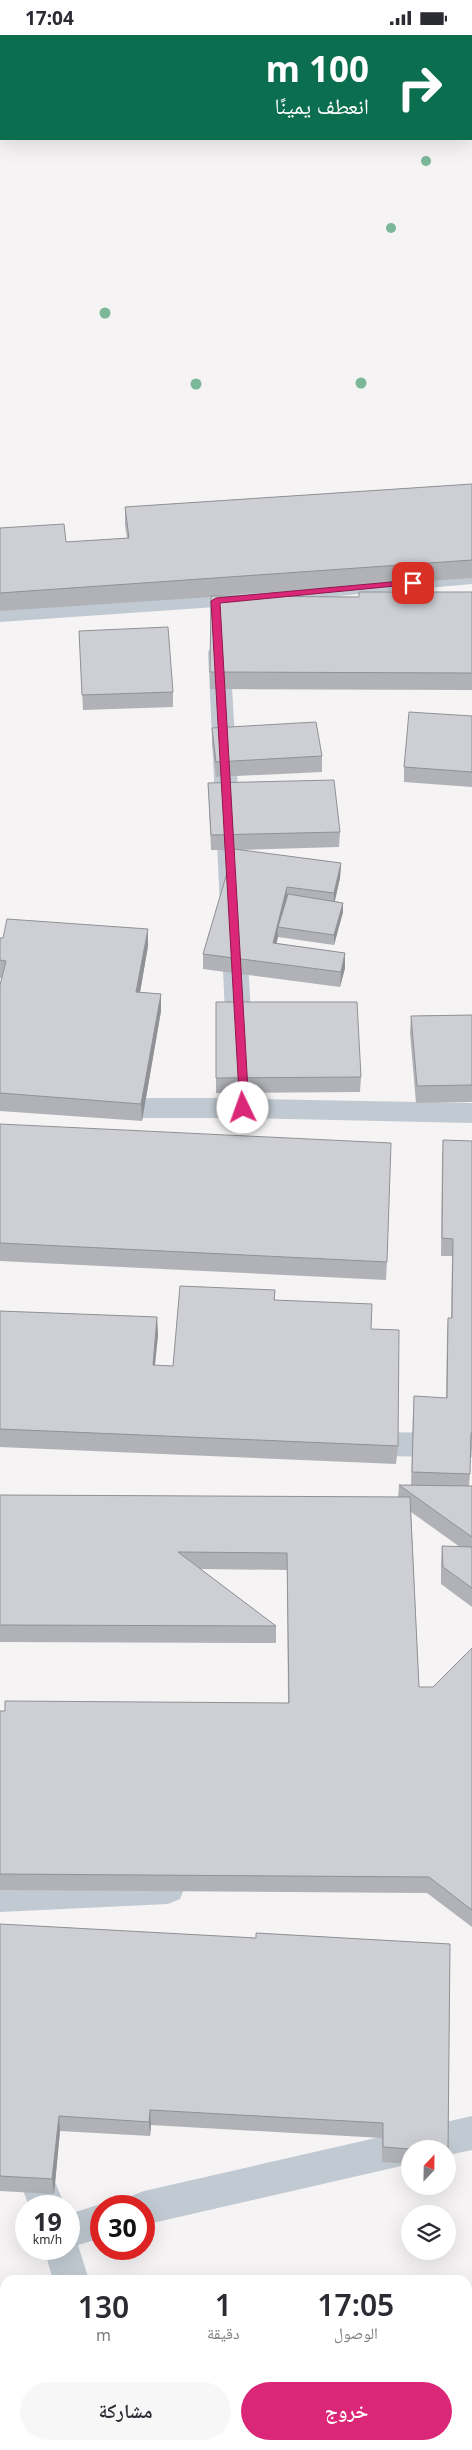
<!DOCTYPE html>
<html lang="ar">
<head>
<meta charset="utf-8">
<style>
	:root { --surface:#fff; --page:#f7f7f7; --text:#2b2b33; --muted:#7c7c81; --accent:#db2777 }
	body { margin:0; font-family:"Noto Sans","Noto Naskh Arabic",sans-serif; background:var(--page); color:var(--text); direction:rtl; height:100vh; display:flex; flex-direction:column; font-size:19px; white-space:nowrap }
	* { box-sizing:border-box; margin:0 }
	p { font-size:16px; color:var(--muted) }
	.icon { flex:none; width:28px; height:28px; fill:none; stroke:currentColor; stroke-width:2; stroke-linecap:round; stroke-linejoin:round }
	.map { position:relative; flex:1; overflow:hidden; direction:ltr }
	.details { position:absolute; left:0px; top:2240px; width:472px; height:175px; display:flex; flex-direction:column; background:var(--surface); border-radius:15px 15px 0 0; box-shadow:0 5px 20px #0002; direction:rtl }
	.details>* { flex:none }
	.guide { position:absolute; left:0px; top:0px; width:472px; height:105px; box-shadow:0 5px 20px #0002; direction:rtl; background:#0b6e4f; color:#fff; overflow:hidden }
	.needle { width:32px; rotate:22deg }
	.controls { position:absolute; left:401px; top:2105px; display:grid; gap:10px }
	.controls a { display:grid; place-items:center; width:55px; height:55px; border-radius:50%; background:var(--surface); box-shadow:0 5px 20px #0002; font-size:25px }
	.speed { position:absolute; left:15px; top:2160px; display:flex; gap:10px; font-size:25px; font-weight:700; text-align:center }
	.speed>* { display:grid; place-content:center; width:65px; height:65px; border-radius:50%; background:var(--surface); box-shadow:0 5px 20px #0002; line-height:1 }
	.speed small { font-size:12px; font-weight:400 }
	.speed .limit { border:8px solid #d22; background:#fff; color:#111 }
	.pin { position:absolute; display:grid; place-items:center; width:42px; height:42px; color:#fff; margin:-21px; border-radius:10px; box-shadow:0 2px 8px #0006 }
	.me { position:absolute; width:55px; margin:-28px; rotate:357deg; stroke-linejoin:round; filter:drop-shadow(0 0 4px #0008) }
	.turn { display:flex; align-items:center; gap:18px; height:105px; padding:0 20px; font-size:22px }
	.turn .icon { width:65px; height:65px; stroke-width:2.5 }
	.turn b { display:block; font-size:35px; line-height:42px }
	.eta { display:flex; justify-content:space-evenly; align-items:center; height:85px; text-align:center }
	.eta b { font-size:30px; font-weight:600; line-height:35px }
	.cta { display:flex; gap:10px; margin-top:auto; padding:10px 20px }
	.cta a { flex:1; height:58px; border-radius:30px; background:var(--accent); color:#fff; font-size:20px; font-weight:600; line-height:58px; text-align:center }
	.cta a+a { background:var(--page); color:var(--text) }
	.status { display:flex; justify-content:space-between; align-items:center; height:35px; padding:0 25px; background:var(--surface); direction:ltr }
	.status svg { height:14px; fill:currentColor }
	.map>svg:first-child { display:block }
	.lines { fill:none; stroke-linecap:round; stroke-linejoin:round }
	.street { fill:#c1cad2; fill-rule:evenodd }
	.tree { fill:#7bb799 }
	.wall { fill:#b0b2b7 }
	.shaded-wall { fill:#909195 }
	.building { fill:#cdcfd5; stroke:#909195 }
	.route { fill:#db2777; stroke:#8e194d }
</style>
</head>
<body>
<div class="status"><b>17:04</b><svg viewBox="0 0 49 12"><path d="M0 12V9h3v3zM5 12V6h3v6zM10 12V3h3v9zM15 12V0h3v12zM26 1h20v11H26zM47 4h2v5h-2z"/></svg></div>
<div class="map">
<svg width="472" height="2415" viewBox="0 0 472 2415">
	<rect width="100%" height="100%" fill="#f5f3f3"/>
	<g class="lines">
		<path class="street" d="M472 535V549L216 572 0 587V573L216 558Z
			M219 610 227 612 230 617 256 1064 472 1068V1088L243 1083H106L97 1080 93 1073 97 1066 106 1063H229L208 617 211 612Z
			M361 1397 472 1398V1422L361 1421 351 1417 346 1409 351 1401Z
			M168 1839 180 1844 184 1854 180 1864 168 1869 0 1877V1847Z
			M0 2038 12 2043 65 2171H29L0 2097Z
			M472 2081V2115L448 2120V2114H410V2129L144 2190V2171H127L131 2161 144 2156Z
			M101 2169 107 2171H101V2203L78 2210 89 2245H53L44 2214H69V2179Z
			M99 2410H137L138 2415H100Z"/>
	</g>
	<g class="tree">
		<circle cx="426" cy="126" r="5"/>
		<circle cx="391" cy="193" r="5"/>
		<circle cx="105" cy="278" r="5.5"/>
		<circle cx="361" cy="348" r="5.5"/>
		<circle cx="196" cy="349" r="5.5"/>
	</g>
	<path class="wall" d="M472 449V543L214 561 359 562 472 557V655L210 654 211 562 0 576V493L66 507 127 503 125 490V472Z
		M79 596 173 657V672L83 675Z
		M472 681V752L404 747V732Z
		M212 693 322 721V737L216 742 212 708Z
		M208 748 340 797 339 812 235 815 341 828 340 843 335 866 343 868V877L334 910 278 902 276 908 345 918V933L340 952 203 934V919L234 815H211Z
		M0 903 148 911 140 957 161 959V976L142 1086 0 1076V950L2 943H0Z
		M216 967 361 1042 360 1057 216 1058Z
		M472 980V1067L416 1068 410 998 411 981Z
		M0 1089 387 1227 386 1245 0 1226Z
		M443 1105 472 1106V1415H470V1439L469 1451H472V1572L441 1549V1529L442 1511 460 1512 411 1477 419 1652H433L472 1613V1892L427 1858 0 1855V1676L288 1668 287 1535 201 1534 276 1591V1608L0 1607V1460L398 1462 399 1450H411L413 1378 414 1361 446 1363 447 1300 448 1283H451L452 1221H441L442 1122Z
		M275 1255V1265L371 1294 398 1411 396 1429 0 1412V1276L157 1282 158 1300 155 1330 173 1331Z
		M0 1889 256 1903V1898L450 1909 448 2120V2114H410V2129L382 2127V2103L151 2090 150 2101 60 2096 54 2159 0 2156Z"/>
	<path class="shaded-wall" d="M341 828 340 843 333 873 334 858Z
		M287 852V867L278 892V902L273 923V908Z
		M343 868V877L334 910V900Z
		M148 894V911L137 975 136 957Z
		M345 918V933L340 952 341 937Z
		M161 959V976L142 1086 141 1069Z
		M157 1282 158 1300 153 1348V1330Z
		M150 2075 151 2090 150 2101 149 2087Z
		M59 2081 60 2096 54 2159 52 2144Z"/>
	<path class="building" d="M472 449V525L0 558V493L64 489 66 507 129 503 125 472Z
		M359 557H472V638L210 637 211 561 359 562Z
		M168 592 173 657 82 660 79 596Z
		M409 677 472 681V737L404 732Z
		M316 687 322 721 216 727 212 693Z
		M334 745 340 797 211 800 208 748Z
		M234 814 341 828 334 858 287 852 273 908 345 918 341 937 203 919Z
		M288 859 343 868 334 900 278 892Z
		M7 884 148 894 136 957 161 959 141 1069 0 1058V950L6 926 0 925V903H3Z
		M216 967H357L361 1042 216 1043Z
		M472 980V1050L417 1051 411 981Z
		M0 1089 391 1108 387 1227 0 1208Z
		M443 1105 472 1106V1398H471L470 1439 412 1437 414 1361 447 1363 448 1283H452L453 1204 442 1203Z
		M180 1251 275 1255 274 1265 372 1269 371 1294 399 1295 398 1411 0 1394V1276L157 1282 153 1330 173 1331Z
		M399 1450 472 1451V1502Z
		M0 1460 410 1462 419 1652H433L472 1613V1875L429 1842 0 1839V1676H5V1666L289 1668 287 1518 178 1517 276 1591 0 1590Z
		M442 1511 472 1512V1553L443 1532Z
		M0 1889 256 1903V1898L450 1909 448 2116V2114H410L383 2112V2088L150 2075 149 2087 59 2081 52 2144 0 2141Z"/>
	<path class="route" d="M413 545 416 546V549L220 568 249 1073 247 1076H240L211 566 216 563Z"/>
</svg>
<div class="controls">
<a><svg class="needle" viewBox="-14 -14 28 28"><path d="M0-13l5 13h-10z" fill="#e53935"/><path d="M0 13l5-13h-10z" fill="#7c7c81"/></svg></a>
<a><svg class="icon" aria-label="layers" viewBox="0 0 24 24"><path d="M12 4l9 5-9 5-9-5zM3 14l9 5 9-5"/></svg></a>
</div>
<div class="speed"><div>19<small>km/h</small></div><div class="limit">30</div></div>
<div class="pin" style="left:413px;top:548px;background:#d93025"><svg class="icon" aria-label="arrive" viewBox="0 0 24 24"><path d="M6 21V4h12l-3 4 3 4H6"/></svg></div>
<svg class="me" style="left:243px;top:1073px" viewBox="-20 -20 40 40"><circle r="19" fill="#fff"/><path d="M0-13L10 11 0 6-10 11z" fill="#db2777"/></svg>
<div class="guide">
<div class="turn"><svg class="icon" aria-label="right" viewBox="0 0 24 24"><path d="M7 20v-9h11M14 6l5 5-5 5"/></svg><div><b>100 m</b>انعطف يمينًا</div></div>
</div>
<section class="details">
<div class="eta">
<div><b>17:05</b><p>الوصول</p></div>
<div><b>1</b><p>دقيقة</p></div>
<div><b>130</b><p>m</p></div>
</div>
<div class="cta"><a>خروج</a><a>مشاركة</a></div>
</section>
</div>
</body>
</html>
